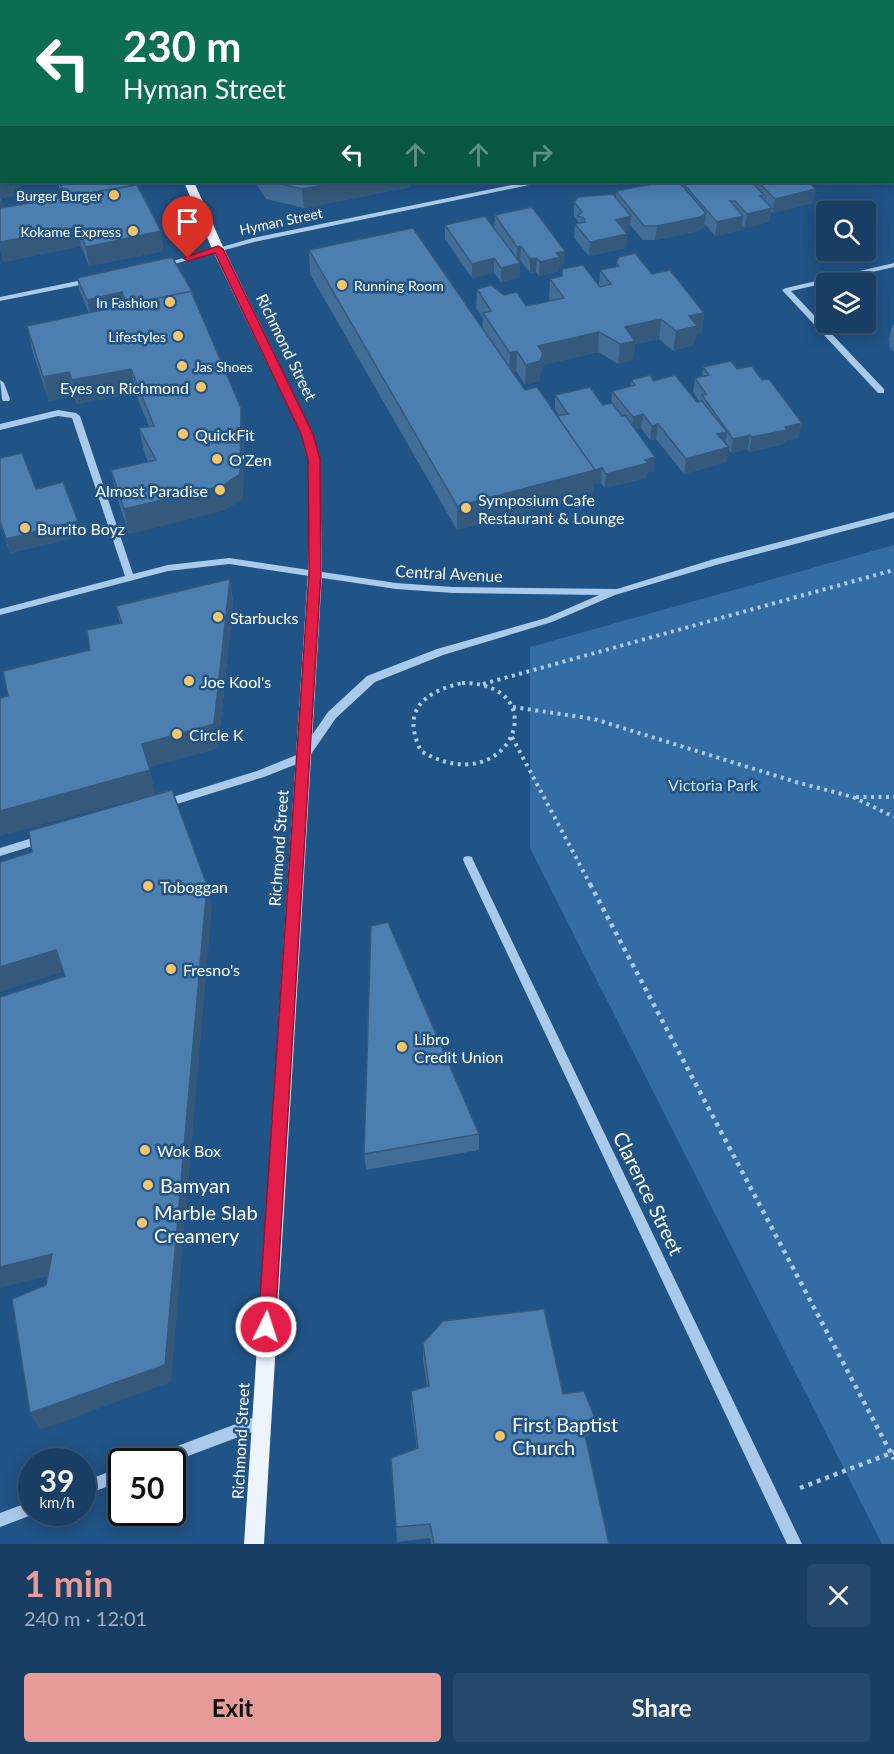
<!DOCTYPE html>
<html lang="en">
<head>
<meta charset="utf-8">
<style>
	:root { --surface:#183e64; --page:#25496d; --text:#f1f3f6; --muted:#9faebf; --line:#365778; --accent:#e69b98 }
	body { margin:0; font-family:Lato,sans-serif; background:var(--page); color:var(--text); height:100vh; display:flex; flex-direction:column; font-size:22px; white-space:nowrap }
	* { box-sizing:border-box; margin:0 }
	p { font-size:20px; color:var(--muted) }
	.icon { flex:none; width:33px; height:33px; fill:none; stroke:currentColor; stroke-width:2; stroke-linecap:round; stroke-linejoin:round }
	.map { position:relative; height:1544px; overflow:hidden }
	.drawer { display:flex; flex-direction:column; background:var(--surface); flex:1 }
	.drawer>* { flex:none }
	.hud { position:absolute; left:0px; top:0px; width:894px; height:183px; box-shadow:0 3px 15px #0003,0 0 0 2px var(--line); background:#0b6e4f; color:#fff; overflow:hidden }
	.controls { position:absolute; left:816px; top:201px; display:grid; gap:12px }
	.controls a { display:grid; place-items:center; width:60px; height:60px; border-radius:6px; background:var(--surface); box-shadow:0 3px 15px #0003,0 0 0 2px var(--line); font-size:30px }
	.speed { position:absolute; left:18px; top:1448px; display:flex; gap:12px; font-size:30px; font-weight:700; text-align:center }
	.speed>* { display:grid; place-content:center; width:78px; height:78px; border-radius:50%; background:var(--surface); box-shadow:0 3px 15px #0003,0 0 0 2px var(--line); line-height:1 }
	.speed small { font-size:15px; font-weight:400 }
	.speed .limit { border:3px solid #111; border-radius:9px; background:#fff; color:#111 }
	.pin { position:absolute; display:grid; place-items:center; width:51px; height:51px; color:#fff; margin:-62px -26px; border-radius:50% 50% 50% 0; rotate:-45deg; box-shadow:0 0 6px #0007 }
	.pin .icon { rotate:45deg }
	.me { position:absolute; width:66px; margin:-33px; rotate:4deg; stroke-linejoin:round; filter:drop-shadow(0 0 4px #0008) }
	.turn { display:flex; align-items:center; gap:21px; height:126px; padding:0 24px; font-size:27px }
	.turn .icon { width:78px; height:78px; stroke-width:2.5 }
	.turn b { display:block; font-size:42px; line-height:51px }
	.lanes { display:flex; align-items:center; height:57px; padding:0 24px; background:#0003; justify-content:center; gap:30px; direction:ltr }
	.lanes .off { opacity:.35 }
	.round { display:grid; place-items:center; flex:none; width:63px; height:63px; border-radius:6px; background:var(--page) }
	.headline { display:flex; align-items:center; justify-content:space-between; height:102px; padding:0 24px }
	h1 { font-size:36px; font-weight:700; line-height:45px; color:var(--accent) }
	.button { display:flex; gap:12px; margin-top:auto; padding:12px 24px }
	.button a { flex:1; height:69px; border-radius:6px; background:var(--accent); color:#111; font-size:24px; font-weight:700; line-height:69px; text-align:center }
	.button a+a { background:var(--page); color:var(--text) }
	.map>svg:first-child { display:block }
	.green { fill:#336da3 }
	.lines { fill:none; stroke-linecap:round; stroke-linejoin:round }
	.path-far1 { stroke:#a9caea; stroke-width:4; stroke-dasharray:3 4.5; stroke-linecap:butt }
	.path { stroke:#a9caea; stroke-width:4.5; stroke-dasharray:4 5; stroke-linecap:butt }
	.minor { fill:#a9caea; fill-rule:evenodd }
	.major { fill:#edf4fe; fill-rule:evenodd }
	.wall { fill:#416d97 }
	.shaded-wall { fill:#35597b }
	.building { fill:#4c7fb0; stroke:#35597b; stroke-width:1.5 }
	.route { fill:#e11d48; stroke:#92132f; stroke-width:1.5 }
	.poi-dot { fill:#f8c669; stroke:#205386; stroke-width:2 }
	.labels { text-anchor:middle; dominant-baseline:central; stroke-width:5; stroke-linejoin:round; paint-order:stroke }
	.far-poi-label { font-size:14px; fill:#fff; stroke:#205386; text-anchor:end }
	.far-street-label { font-size:14px; fill:#fff; stroke:#205386 }
	.street-label { font-size:16px; fill:#fff; stroke:#205386 }
	.poi-label { font-size:16px; fill:#fff; stroke:#205386; text-anchor:start }
	.park-label { font-size:16px; fill:#cde3f7; stroke:#205386 }
	.near-poi-label { font-size:20px; fill:#fff; stroke:#205386; text-anchor:start }
	.near-street-label { font-size:20px; fill:#fff; stroke:#205386 }
</style>
</head>
<body>
<div class="map">
<svg width="894" height="1544" viewBox="0 0 894 1544">
	<rect width="100%" height="100%" fill="#205386"/>
	<path class="green" d="M894 545V1544H882L530 848V647Z"/>
	<g class="lines">
		<path class="path-far1" d="M462 683C558 683 510 804 421 751 401 711 423 692 462 683Z
			M483 684 894 570
			M513 707 594 719 796 782 853 797 894 817
			M512 737 591 886
			M856 797H894"/>
		<path class="path" d="M590 884 894 1459
			M800 1488 894 1452"/>
		<path class="minor" d="M295 0H302L294 2Z
			M756 0H767L766 2H753Z
			M0 87H2V91H0Z
			M892 105H894V109H892Z
			M0 155H2V159H0Z
			M526 182H538L534 184 254 242 163 267 159 265 253 238Z
			M894 263V267L791 291 884 389V393H878L782 290 786 288Z
			M92 278H95V282L0 301V297Z
			M0 380 4 383 10 399 9 401H3L2 399Z
			M58 410 76 413 80 416 133 574 168 565 229 558 396 583 453 587 617 589 714 559 894 512V518L716 565 615 595 552 622 443 655 375 682 336 718 307 760 264 777 164 808 160 807 159 804 160 801 257 771 299 754 328 712 367 676 437 649 546 618 599 595 453 593 396 589 229 564 168 571 0 615V609L125 576 72 418 58 416 0 430V424Z
			M45 834 49 835 50 838 49 841 0 856V848Z
			M468 856 472 857 473 860 802 1544H787L463 860 464 857Z
			M260 1415 265 1417 267 1422 265 1427 260 1429 172 1462 149 1461 151 1456 156 1454Z
			M122 1467V1481L82 1496V1482Z
			M32 1501V1512L37 1513 0 1527V1513Z"/>
		<path class="major" d="M99 0H109V2H100Z
			M184 182H194L224 249 313 434 320 459 322 573 264 1544H244L308 573V459L301 434 212 249Z"/>
	</g>
	<path class="wall" d="M366 0H537V2H367Z
		M0 166H2V182H19L22 194 1 198 4 208 63 198 57 182H128L130 186 137 185 161 231 163 251 89 266 81 246 3 262 0 247Z
		M255 182H410V187L304 208 266 199Z
		M663 182H808L813 203 772 213 771 212 769 222 744 228 742 225 741 230 715 236 705 224 704 227 698 231 655 240H643L630 225 629 230 625 231 627 234 626 248 589 256 574 238 575 224 578 223V221L574 216V202L616 197V191Z
		M495 215 564 265 559 266V271L539 276 536 272 530 273 520 260 518 261 520 263V277L501 282 494 273 472 278 445 239V225L494 228Z
		M309 250 482 328 483 318 476 308 477 289 504 295 526 306 551 301 549 298 550 279 562 276V269L599 285 600 270 616 267V263L652 274 704 313 702 332 696 334 694 345 673 351 659 339 635 344 633 360 618 364 598 352 542 365 541 373 539 381 525 385 516 371 513 372 525 390 557 416H559L555 409V395L603 405 611 403 612 391 630 386 631 380 654 381 697 402 699 401 693 392 695 378 702 377 703 367 737 369 799 437 785 441 784 444 749 452 748 449 731 453 728 449 726 462 684 474 656 439 650 440 641 428 636 430 654 471 646 473V478L604 488 601 483 594 484 593 494 457 530 310 274Z
		M77 278 192 291 193 295 244 432 243 498 225 510 129 534 116 494 111 470 148 462 144 452 139 428 149 426 135 393 77 404 74 396 49 401 32 350 27 326 89 313 80 292Z
		M892 325H894V352L889 346 890 341 889 340Z
		M0 458 81 536 10 553 0 524Z
		M230 579 233 603 218 748 149 767 155 794 8 696 90 650 120 624 116 606Z
		M479 1134V1150L366 1170 364 1154Z
		M423 1343 563 1394 595 1418 591 1434 585 1437 609 1544H431L430 1538 397 1542 391 1458 417 1449 411 1408V1391L427 1387 423 1360Z"/>
	<path class="shaded-wall" d="M0 0H21L12 2H2V3L0 4Z
		M494 0H537V2H485Z
		M1 37 2 51 0 52V38Z
		M892 63H894V76H892Z
		M2 71V85L0 86V72Z
		M13 182H19L22 194 0 199V184Z
		M340 182H410V187L304 208 302 189Z
		M816 189 813 203 772 213 775 199Z
		M0 201H2L5 215 0 216Z
		M772 208 769 222 744 228 747 214Z
		M706 213 704 227 698 231 655 240 657 226Z
		M631 216 629 230 615 234 616 220Z
		M743 216 741 230 715 236 717 222Z
		M77 227 81 246 3 262 0 247V242Z
		M161 231 163 251 89 266 86 247Z
		M627 234 626 248 589 256 590 242Z
		M521 246 520 260 517 261V247Z
		M565 251 564 265 559 266V271L539 276 540 262 556 253Z
		M494 258V273L472 278V264Z
		M537 258 536 272 530 273V259Z
		M520 263V277L501 282V268Z
		M122 292 124 306 90 314 87 300Z
		M704 313 702 332 696 334 694 345 673 351 676 331 689 316Z
		M661 319 659 339 635 344 633 360 618 364 620 344 625 327Z
		M599 332 598 352 542 365 541 373 539 381 525 385 526 365 538 346Z
		M517 351 516 371 509 373 510 353Z
		M131 369 135 393 77 404 72 380Z
		M69 372 74 396 49 401 43 377Z
		M241 408 244 432 243 498 225 510 129 534 124 509Z
		M643 414 641 428 632 431 633 417Z
		M802 423 799 437 785 441 784 444 749 452 752 437 785 427Z
		M658 424 656 439 650 440 652 426Z
		M727 432 725 446 717 434Z
		M750 435 748 449 731 453 733 439Z
		M729 447 726 462 684 474 686 459Z
		M655 457 654 471 646 473V478L604 488 606 474Z
		M602 468 601 483 594 484 593 494 457 530V506Z
		M78 521 81 536 10 553 6 539Z
		M230 579 233 603 218 748 147 768 142 744Z
		M150 770 155 794 0 836V811Z
		M207 885 212 908 171 1382 40 1430 30 1413Z
		M56 950 63 972 0 992V967Z
		M52 1254 60 1273 0 1288V1267Z
		M595 1418 591 1434 579 1438 582 1422Z"/>
	<path class="building" d="M378 0H494L485 2H380Z
		M766 0H832L834 2H768Z
		M0 47H2V71L0 72Z
		M0 166H2V182H13L0 184Z
		M60 182H128L130 186 66 197Z
		M272 182H340L302 189Z
		M663 182H679L706 213 700 217 657 226H644L616 191Z
		M682 182H752L764 195 760 196 772 208 747 214 735 201H730L743 216 717 222Z
		M758 182H808L816 189 775 199Z
		M137 185 161 231 86 247 77 227 0 242V208Z
		M613 194 631 216 616 220 627 234 590 242 575 224 585 222V219L578 216 582 212 574 202 578 197Z
		M532 207 565 251 556 253 560 257 540 262 537 258 530 259 521 246 517 247 495 215Z
		M485 216 520 263 501 268 494 258 472 264 445 225Z
		M413 228 525 390 537 387 595 470 457 506 309 250Z
		M635 253 652 274 670 270 704 313 689 316 697 326 676 331 661 319 625 327 635 341 620 344 599 332 538 346 543 353 540 361 526 365 517 351 510 353 483 313 491 311 477 289 491 285 504 295 517 292 526 306 564 298 550 279 562 276V269L583 265 600 287 611 284 600 270 619 266 616 263 619 257Z
		M172 257 192 291 127 305 122 292 87 300 77 278Z
		M191 291 241 408 240 474 222 486 124 509 111 470 156 460 139 428 154 426 131 369 72 380 69 372 43 377 27 326Z
		M731 361 737 369 752 366 762 380 769 379 802 423 785 427 787 430 752 437 750 435 733 439 702 395 706 394 695 378 709 375 703 367Z
		M650 375 654 381 675 375 697 402 702 401 727 432 717 434 729 447 686 459 658 424 652 426 643 414 633 417 612 391 635 385 631 380Z
		M590 387 603 405 612 403 622 416 625 415 655 457 645 460 648 463 606 474 602 468 592 471 595 470 557 416 568 414 555 395Z
		M22 453 36 489 63 482 78 521 6 539 0 521V458Z
		M230 579 214 724 142 744 150 770 0 811V698L8 696 3 671 90 650 87 630 122 623 116 606Z
		M172 790 207 885 165 1365 30 1413 12 1299 46 1285 52 1254 0 1267V997L65 976 56 950 0 967V862L32 852 29 831Z
		M388 922 479 1134 364 1154 371 926Z
		M544 1309 563 1394 584 1391 595 1418 582 1422 609 1544H434L430 1524 396 1527 391 1458 418 1448 411 1391 429 1386 423 1343 443 1321Z"/>
	<path class="route" d="M218 246 223 249 313 434 320 459 321 573 275 1327 272 1333 266 1335 260 1333 258 1327 309 573 308 459 301 434 215 253 188 261 183 258Z"/>
	<g class="poi-dot">
		<circle cx="114" cy="195" r="6"/>
		<circle cx="133" cy="231" r="6"/>
		<circle cx="342" cy="285" r="6"/>
		<circle cx="170" cy="302" r="6"/>
		<circle cx="178" cy="336" r="6"/>
		<circle cx="182" cy="366" r="6"/>
		<circle cx="201" cy="387" r="6"/>
		<circle cx="183" cy="434" r="6"/>
		<circle cx="217" cy="459" r="6"/>
		<circle cx="220" cy="490" r="6"/>
		<circle cx="466" cy="508" r="6"/>
		<circle cx="25" cy="528" r="6"/>
		<circle cx="218" cy="617" r="6"/>
		<circle cx="189" cy="681" r="6"/>
		<circle cx="177" cy="734" r="6"/>
		<circle cx="148" cy="886" r="6"/>
		<circle cx="171" cy="969" r="6"/>
		<circle cx="402" cy="1047" r="6"/>
		<circle cx="145" cy="1150" r="6"/>
		<circle cx="148" cy="1185" r="6"/>
		<circle cx="142" cy="1223" r="6"/>
		<circle cx="500" cy="1436" r="6"/>
	</g>
	<g class="labels">
		<g class="far-poi-label">
			<text x="102" y="195">Burger Burger</text>
			<text x="121" y="231">Kokame Express</text>
			<text x="354" y="285" text-anchor="start">Running Room</text>
			<text x="158" y="302">In Fashion</text>
			<text x="166" y="336">Lifestyles</text>
			<text x="194" y="366" text-anchor="start">Jas Shoes</text>
		</g>
		<g class="far-street-label">
			<text transform="translate(281 221) rotate(-12)">Hyman Street</text>
		</g>
		<g class="street-label">
			<text transform="translate(287 347) rotate(64)">Richmond Street</text>
			<text transform="translate(449 573) rotate(3)">Central Avenue</text>
			<text transform="translate(278 848) rotate(-86)">Richmond Street</text>
			<text transform="translate(240 1441) rotate(-87)">Richmond Street</text>
		</g>
		<g class="poi-label">
			<text x="189" y="387" text-anchor="end">Eyes on Richmond</text>
			<text x="195" y="434">QuickFit</text>
			<text x="229" y="459">O'Zen</text>
			<text x="208" y="490" text-anchor="end">Almost Paradise</text>
			<text x="478" y="499">Symposium Cafe<tspan x="478" dy="18">Restaurant &amp; Lounge</tspan></text>
			<text x="37" y="528">Burrito Boyz</text>
			<text x="230" y="617">Starbucks</text>
			<text x="201" y="681">Joe Kool's</text>
			<text x="189" y="734">Circle K</text>
			<text x="160" y="886">Toboggan</text>
			<text x="183" y="969">Fresno's</text>
			<text x="414" y="1038">Libro<tspan x="414" dy="18">Credit Union</tspan></text>
			<text x="157" y="1150">Wok Box</text>
		</g>
		<g class="park-label">
			<text x="713" y="784">Victoria Park</text>
		</g>
		<g class="near-poi-label">
			<text x="160" y="1185">Bamyan</text>
			<text x="154" y="1212">Marble Slab<tspan x="154" dy="23">Creamery</tspan></text>
			<text x="512" y="1424">First Baptist<tspan x="512" dy="23">Church</tspan></text>
		</g>
		<g class="near-street-label">
			<text transform="translate(649 1193) rotate(64)">Clarence Street</text>
		</g>
	</g>
</svg>
<div class="controls">
<a><svg class="icon" aria-label="search" viewBox="0 0 24 24"><circle cx="10" cy="10" r="6"/><path d="M15 15l6 6"/></svg></a>
<a><svg class="icon" aria-label="layers" viewBox="0 0 24 24"><path d="M12 4l9 5-9 5-9-5zM3 14l9 5 9-5"/></svg></a>
</div>
<div class="speed"><div>39<small>km/h</small></div><div class="limit">50</div></div>
<div class="pin" style="left:188px;top:258px;background:#d93025"><svg class="icon" aria-label="arrive" viewBox="0 0 24 24"><path d="M6 21V4h12l-3 4 3 4H6"/></svg></div>
<svg class="me" style="left:266px;top:1327px" viewBox="-20 -20 40 40"><circle r="17" fill="#e11d48" stroke="#fff" stroke-width="3"/><path d="M0-11L8 9 0 5-8 9z" fill="#fff"/></svg>
<div class="hud">
<div class="turn"><svg class="icon" aria-label="left" viewBox="0 0 24 24"><path d="M17 20v-9H6M10 6l-5 5 5 5"/></svg><div><b>230 m</b>Hyman Street</div></div>
<div class="lanes"><svg class="icon" aria-label="left" viewBox="0 0 24 24"><path d="M17 20v-9H6M10 6l-5 5 5 5"/></svg><svg class="icon off" aria-label="ahead" viewBox="0 0 24 24"><path d="M12 20V5M6 11l6-6 6 6"/></svg><svg class="icon off" aria-label="ahead" viewBox="0 0 24 24"><path d="M12 20V5M6 11l6-6 6 6"/></svg><svg class="icon off" aria-label="right" viewBox="0 0 24 24"><path d="M7 20v-9h11M14 6l5 5-5 5"/></svg></div>
</div>
</div>
<section class="drawer">
<div class="headline"><div><h1>1 min</h1><p>240 m · 12:01</p></div><a class="round"><svg class="icon" aria-label="close" viewBox="0 0 24 24"><path d="M6 6l12 12M18 6L6 18"/></svg></a></div>
<div class="button"><a>Exit</a><a>Share</a></div>
</section>
</body>
</html>
